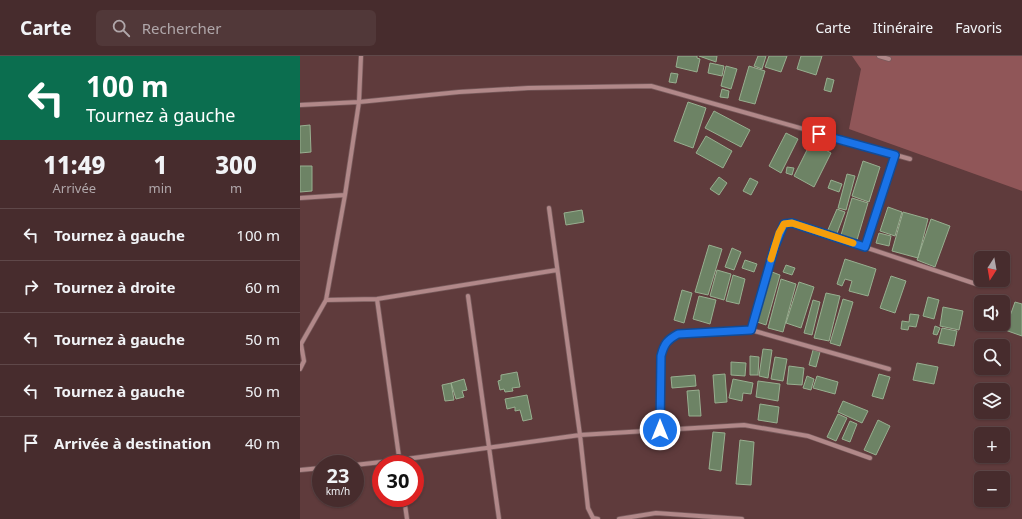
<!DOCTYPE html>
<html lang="fr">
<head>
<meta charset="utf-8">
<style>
	:root { --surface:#472c2d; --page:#513839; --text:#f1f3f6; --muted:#b0a7aa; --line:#5f4849 }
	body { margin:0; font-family:"Noto Sans",sans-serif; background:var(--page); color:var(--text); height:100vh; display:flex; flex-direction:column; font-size:15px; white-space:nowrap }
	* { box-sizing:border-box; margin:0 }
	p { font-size:13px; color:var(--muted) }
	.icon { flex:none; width:22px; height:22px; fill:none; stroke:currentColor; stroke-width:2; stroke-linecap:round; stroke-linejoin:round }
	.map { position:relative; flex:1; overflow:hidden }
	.sheet { display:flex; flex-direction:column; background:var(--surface); width:300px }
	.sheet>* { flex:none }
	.banner { background:#0b6e4f; color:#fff; overflow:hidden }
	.needle { width:26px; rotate:191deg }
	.tools { position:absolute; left:674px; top:195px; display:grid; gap:8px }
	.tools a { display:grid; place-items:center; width:36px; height:36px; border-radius:6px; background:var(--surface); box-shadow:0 1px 3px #0004,0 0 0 1px var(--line); font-size:20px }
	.speed { position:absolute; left:12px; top:399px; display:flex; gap:8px; font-size:20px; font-weight:700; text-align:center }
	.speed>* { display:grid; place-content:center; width:52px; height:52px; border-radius:50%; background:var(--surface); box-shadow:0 1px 3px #0004,0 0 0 1px var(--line); line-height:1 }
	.speed small { font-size:10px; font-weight:400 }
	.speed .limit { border:6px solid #d22; background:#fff; color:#111 }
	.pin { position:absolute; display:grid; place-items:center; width:34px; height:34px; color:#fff; margin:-17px; border-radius:8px; box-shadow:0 2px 6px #0006 }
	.me { position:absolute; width:44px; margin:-22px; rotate:0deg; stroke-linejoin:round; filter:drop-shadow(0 0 3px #0008) }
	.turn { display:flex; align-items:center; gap:14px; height:84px; padding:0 20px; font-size:18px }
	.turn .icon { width:52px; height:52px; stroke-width:2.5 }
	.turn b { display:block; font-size:28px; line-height:34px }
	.eta { display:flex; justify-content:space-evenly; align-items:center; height:68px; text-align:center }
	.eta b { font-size:24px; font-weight:800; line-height:28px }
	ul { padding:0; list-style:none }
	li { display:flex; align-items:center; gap:12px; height:52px; padding:0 20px; border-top:1px solid var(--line) }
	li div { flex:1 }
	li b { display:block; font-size:15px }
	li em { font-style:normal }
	header { display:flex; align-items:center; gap:24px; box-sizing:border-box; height:56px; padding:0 20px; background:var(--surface); border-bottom:1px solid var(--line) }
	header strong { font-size:19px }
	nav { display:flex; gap:22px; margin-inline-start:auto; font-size:14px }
	.search { width:280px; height:36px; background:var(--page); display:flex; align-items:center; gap:10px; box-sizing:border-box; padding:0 14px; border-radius:6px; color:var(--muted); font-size:15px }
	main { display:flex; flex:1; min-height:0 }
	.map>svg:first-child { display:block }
	.green { fill:#905658 }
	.building { fill:#6d8365; stroke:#98af90 }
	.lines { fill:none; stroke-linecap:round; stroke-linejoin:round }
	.street-casing { stroke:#785b5c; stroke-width:5.5 }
	.street { stroke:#b18889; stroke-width:4 }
	.route-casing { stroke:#114b97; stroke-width:10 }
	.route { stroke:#1a73e8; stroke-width:7 }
	.slow { stroke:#f59e0b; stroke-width:7 }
</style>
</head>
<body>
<header>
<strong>Carte</strong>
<div class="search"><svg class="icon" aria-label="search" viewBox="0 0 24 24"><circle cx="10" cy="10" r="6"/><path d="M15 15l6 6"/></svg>Rechercher</div>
<nav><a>Carte</a><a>Itinéraire</a><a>Favoris</a></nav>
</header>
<main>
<section class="sheet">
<div class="banner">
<div class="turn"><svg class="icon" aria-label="left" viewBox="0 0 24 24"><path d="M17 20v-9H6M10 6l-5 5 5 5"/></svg><div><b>100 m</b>Tournez à gauche</div></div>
</div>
<div class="eta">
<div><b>11:49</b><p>Arrivée</p></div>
<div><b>1</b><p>min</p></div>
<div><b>300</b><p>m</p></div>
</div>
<ul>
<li><svg class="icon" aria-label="left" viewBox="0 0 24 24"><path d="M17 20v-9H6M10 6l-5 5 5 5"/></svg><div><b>Tournez à gauche</b></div><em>100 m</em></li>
<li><svg class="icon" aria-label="right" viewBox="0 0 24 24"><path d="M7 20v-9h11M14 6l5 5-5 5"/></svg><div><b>Tournez à droite</b></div><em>60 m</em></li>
<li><svg class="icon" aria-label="left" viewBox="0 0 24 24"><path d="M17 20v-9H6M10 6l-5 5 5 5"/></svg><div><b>Tournez à gauche</b></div><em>50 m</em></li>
<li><svg class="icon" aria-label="left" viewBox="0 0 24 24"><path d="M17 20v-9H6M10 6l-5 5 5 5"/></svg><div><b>Tournez à gauche</b></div><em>50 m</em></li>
<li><svg class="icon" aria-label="arrive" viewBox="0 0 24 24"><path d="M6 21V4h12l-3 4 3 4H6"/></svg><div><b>Arrivée à destination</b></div><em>40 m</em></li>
</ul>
</section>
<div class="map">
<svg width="722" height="463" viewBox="0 0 722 463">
	<rect width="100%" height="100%" fill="#5f3b3c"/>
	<path class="green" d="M552 0H722V135L549 73 561 13Z"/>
	<path class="building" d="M378 0H397V2L400 3 397 16 376 11Z
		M399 0H417L416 6Z
		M458 0H466L462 13 454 10Z
		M469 0H487L481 16 465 11Z
		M501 0H522L516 19 497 13Z
		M410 7 424 10 422 20 408 17Z
		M426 10 437 13 431 33 421 30Z
		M449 10 465 15 455 48 439 44Z
		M371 17 378 18 376 27 369 26Z
		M527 22 534 24 531 36 524 34Z
		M422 33 429 35 428 42 420 41Z
		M388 46 406 52 393 92 374 85Z
		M414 55 450 74 441 91 405 72Z
		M10 69 11 96 0 97V70Z
		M486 77 498 83 481 117 469 110Z
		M406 80 432 95 423 112 396 97Z
		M511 86 531 97 514 131 494 120Z
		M563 105 580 111 569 146 552 140Z
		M0 110H12V135L0 136Z
		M487 111 494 112 492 119 486 117Z
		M547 118 555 120 546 154 538 152Z
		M419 121 427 127 419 139 410 133Z
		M450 122 458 126 451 139 443 135Z
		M531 124 542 128 539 136 528 132Z
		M552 142 568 147 557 184 541 179Z
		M588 151 602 156 595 180 580 175Z
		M537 153 545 156 536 180 527 176Z
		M282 154 284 166 266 169 264 157Z
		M603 156 628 163 618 202 592 195Z
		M631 163 650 170 635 211 617 204Z
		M579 177 591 180 589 190 576 187Z
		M409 189 422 193 408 239 395 236Z
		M432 192 441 196 434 214 425 211Z
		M545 203 576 213 568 240 549 235 552 225 545 223 542 230 537 228Z
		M445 204 457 208 454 216 442 212Z
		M486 209 495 212 492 219 483 216Z
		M417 214 431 218 424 244 410 240Z
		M472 216 480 219 466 269 457 266Z
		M433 219 445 223 439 248 426 245Z
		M591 220 606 225 595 257 580 252Z
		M481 223 496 228 483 276 468 272Z
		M499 226 514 231 501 272 486 267Z
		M382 234 392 237 384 267 374 264Z
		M526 237 540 240 529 285 514 282Z
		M399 240 416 244 410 268 393 263Z
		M628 241 639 244 634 263 623 260Z
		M543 243 553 246 540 290 530 287Z
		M513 244 520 246 512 279 504 277Z
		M715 246 722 248V280L705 274Z
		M643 251 663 255 659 274 640 270Z
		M610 258 619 259 616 271 609 270 608 274 601 273 602 265 609 266Z
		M635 270 640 272 637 279 633 278Z
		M642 272 657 275 654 290 638 287Z
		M463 293 472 294 468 322 459 320Z
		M513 294 520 296 516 311 509 309Z
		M450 300 459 301 458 319H450Z
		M475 301 487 303 483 325 471 323Z
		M431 306 446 307 445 320 431 319Z
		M617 307 638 311 634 328 613 324Z
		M489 310 504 312 502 329 487 328Z
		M217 316 220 331 212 332 213 335 205 336 204 333 200 334 198 325 201 324V319Z
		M425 318 427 346 415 347 413 319Z
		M579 318 590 321 583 343 572 340Z
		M395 319 396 330 372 332 371 321Z
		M507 320 514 323 511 334 503 332Z
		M517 320 538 326 535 338 513 332Z
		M164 323 167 334 162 335 164 341 156 343 151 327Z
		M433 323 453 327 451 338 443 337 442 345 429 342Z
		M458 325 480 328 478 345 456 341Z
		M151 327 154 344 145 345 142 329Z
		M399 334 401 360H389L387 335Z
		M227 339 232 363 223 365 220 354 215 355V351L207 353 205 343Z
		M543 345 568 355 562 367 538 356Z
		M460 348 479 351 477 367 458 364Z
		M538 358 547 362 536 385 527 381Z
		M578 364 590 370 576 399 564 394Z
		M550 365 557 368 550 386 542 383Z
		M413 376 425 377 421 415 409 413Z
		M440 384 454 386 451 429 436 428Z"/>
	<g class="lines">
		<g class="street-casing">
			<path id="street" d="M579 0 589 3
				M0 49 59 46 159 36 228 32 351 30 610 103
				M0 142 45 139
				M249 152 280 379 288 452 293 462 298 463
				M565 191 595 99
				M168 240 199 463
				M77 243 100 408
				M26 244 77 243 257 214
				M451 274 475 190 484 167H492L676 228
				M0 313 4 305 1 288 26 244 45 139 59 46 61 0
				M360 374 361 300C364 288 367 284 378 277L451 274 589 313
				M55 409 99 404 280 379 444 369 508 380 570 402
				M0 414 21 412
				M104 442 107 463
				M319 463 356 457 442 463"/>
		</g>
		<use href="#street" class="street"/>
	</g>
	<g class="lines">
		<g class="route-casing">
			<path id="route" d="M360 374 361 300C364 288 367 284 378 278L451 274 475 190 484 168 492 167 565 191 595 99 519 78"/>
		</g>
		<use href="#route" class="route"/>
		<path class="slow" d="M471 203 479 177 484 168 492 167 553 187"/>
	</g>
</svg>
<div class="tools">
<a><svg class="needle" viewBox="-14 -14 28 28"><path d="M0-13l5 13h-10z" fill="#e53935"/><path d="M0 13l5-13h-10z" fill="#b0a7aa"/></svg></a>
<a><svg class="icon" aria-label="sound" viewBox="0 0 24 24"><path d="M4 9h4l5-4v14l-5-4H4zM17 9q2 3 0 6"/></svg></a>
<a><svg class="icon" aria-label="search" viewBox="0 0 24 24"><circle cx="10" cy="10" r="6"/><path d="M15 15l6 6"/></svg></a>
<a><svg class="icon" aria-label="layers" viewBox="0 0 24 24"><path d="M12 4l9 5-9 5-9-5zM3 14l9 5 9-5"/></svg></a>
<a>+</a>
<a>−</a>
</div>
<div class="speed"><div>23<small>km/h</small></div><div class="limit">30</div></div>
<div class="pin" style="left:519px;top:78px;background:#d93025"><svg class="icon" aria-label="arrive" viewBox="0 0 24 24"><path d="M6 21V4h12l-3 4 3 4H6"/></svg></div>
<svg class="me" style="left:360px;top:374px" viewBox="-20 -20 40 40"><circle r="17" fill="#1a73e8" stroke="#fff" stroke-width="3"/><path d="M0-11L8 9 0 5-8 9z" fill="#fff"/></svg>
</div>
</main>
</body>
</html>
